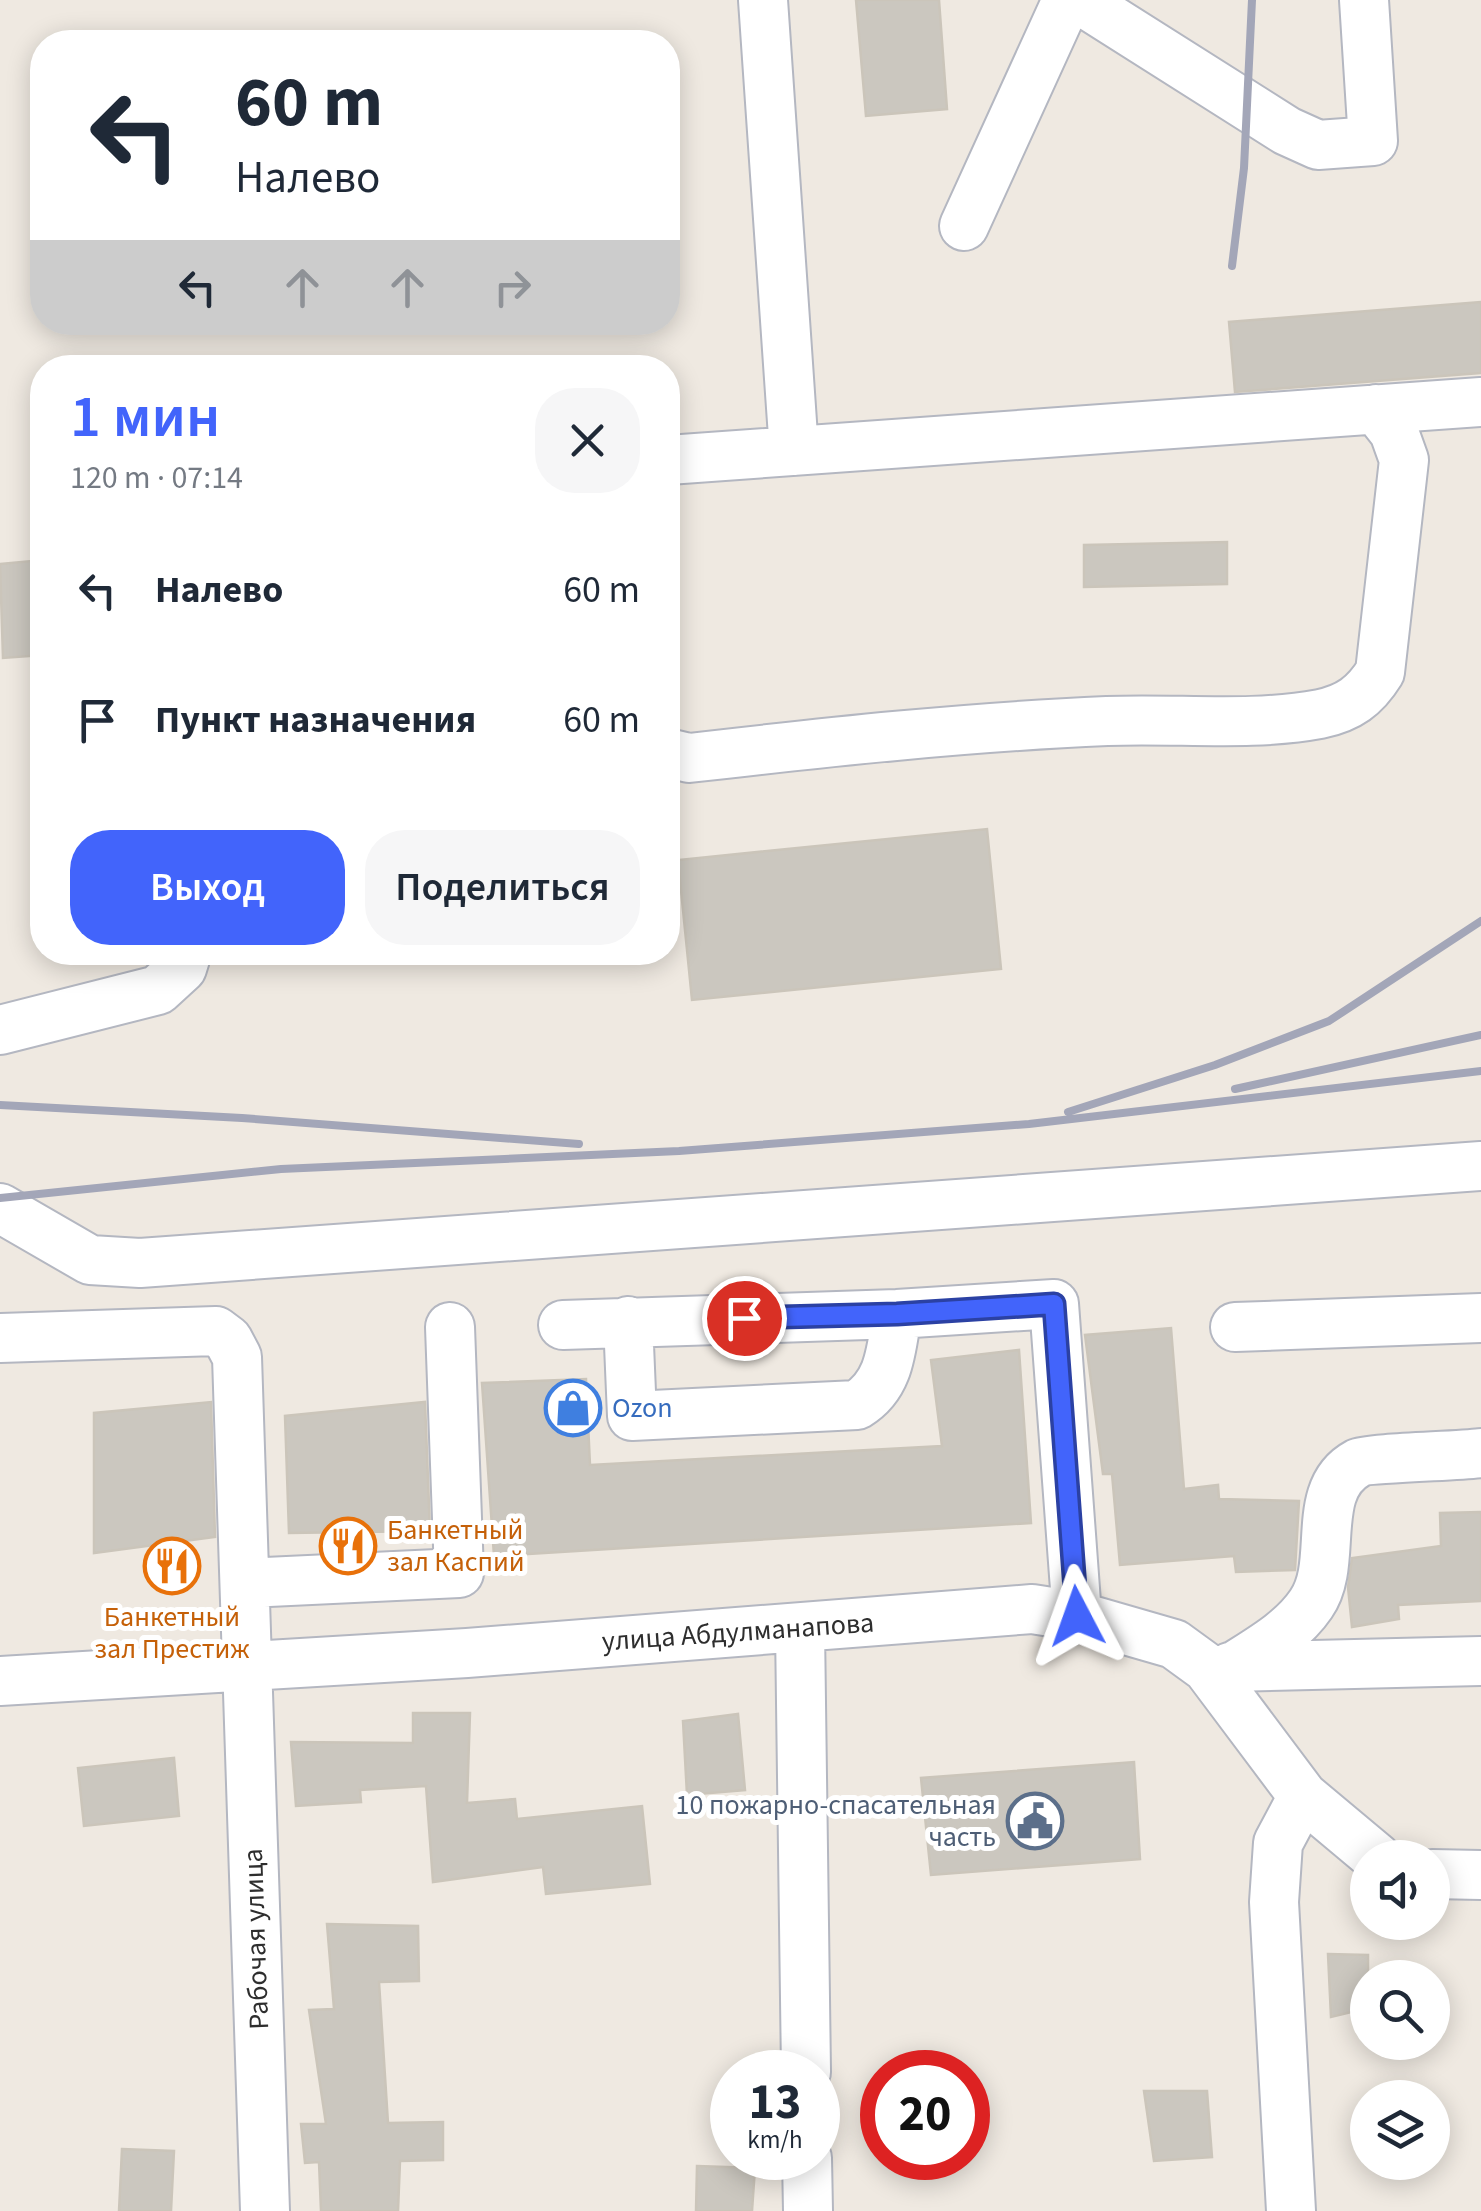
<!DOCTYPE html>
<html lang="ru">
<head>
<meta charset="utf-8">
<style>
	:root { --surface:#fff; --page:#f6f6f7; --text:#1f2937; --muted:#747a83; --accent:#4264fb }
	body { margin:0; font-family:"Source Sans 3",sans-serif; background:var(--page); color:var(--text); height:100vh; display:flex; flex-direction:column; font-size:38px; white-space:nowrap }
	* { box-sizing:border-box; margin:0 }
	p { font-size:32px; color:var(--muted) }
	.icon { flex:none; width:55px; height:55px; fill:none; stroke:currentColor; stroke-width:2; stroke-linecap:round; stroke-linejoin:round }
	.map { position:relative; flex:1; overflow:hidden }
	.drawer { position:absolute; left:30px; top:355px; width:650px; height:610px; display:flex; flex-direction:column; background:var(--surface); border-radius:40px; box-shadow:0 5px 25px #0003 }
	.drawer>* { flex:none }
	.top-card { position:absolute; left:30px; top:30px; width:650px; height:305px; border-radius:40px; box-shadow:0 5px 25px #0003; background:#fff; color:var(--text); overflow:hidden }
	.controls { position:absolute; left:1350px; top:1840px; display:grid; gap:20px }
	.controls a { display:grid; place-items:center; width:100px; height:100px; border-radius:50%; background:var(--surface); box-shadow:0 5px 25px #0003; font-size:50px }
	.speed { position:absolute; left:710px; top:2050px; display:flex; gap:20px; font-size:50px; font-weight:700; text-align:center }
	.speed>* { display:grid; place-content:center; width:130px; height:130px; border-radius:50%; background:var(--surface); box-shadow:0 5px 25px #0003; line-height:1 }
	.speed small { font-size:25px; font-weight:400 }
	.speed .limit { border:15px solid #d22; background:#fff; color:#111 }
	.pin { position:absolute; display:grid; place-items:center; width:85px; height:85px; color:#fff; margin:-42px; border:5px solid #fff; border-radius:50%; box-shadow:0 2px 10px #0007 }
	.me { position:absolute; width:110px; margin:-55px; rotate:356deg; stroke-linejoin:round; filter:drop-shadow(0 0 8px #0008) }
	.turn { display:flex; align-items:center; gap:35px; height:210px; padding:0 40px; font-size:45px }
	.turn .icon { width:130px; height:130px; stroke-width:2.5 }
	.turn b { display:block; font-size:70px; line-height:85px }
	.lanes { display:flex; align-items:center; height:95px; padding:0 40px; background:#0003; justify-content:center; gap:50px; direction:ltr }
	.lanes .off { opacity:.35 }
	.round { display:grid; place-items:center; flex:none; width:105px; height:105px; border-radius:40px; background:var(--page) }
	.headline { display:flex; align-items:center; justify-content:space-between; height:170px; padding:0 40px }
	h1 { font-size:60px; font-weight:600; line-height:75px; color:var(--accent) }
	.primary-button { display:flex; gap:20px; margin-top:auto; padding:20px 40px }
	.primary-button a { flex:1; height:115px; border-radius:40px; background:var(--accent); color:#fff; font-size:40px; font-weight:600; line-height:115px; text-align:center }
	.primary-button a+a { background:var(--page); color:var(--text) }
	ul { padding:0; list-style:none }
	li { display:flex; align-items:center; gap:30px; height:130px; padding:0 40px }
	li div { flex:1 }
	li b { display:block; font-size:38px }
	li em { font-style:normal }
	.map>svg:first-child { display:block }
	.building { fill:#cbc7bf; stroke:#cbc5ba; stroke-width:2.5 }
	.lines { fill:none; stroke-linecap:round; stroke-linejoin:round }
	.minor-casing { stroke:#b4b7c1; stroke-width:52 }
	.minor { stroke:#fff; stroke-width:48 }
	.rail { stroke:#a3a6b8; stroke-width:8 }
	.route-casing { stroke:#2b41a3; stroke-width:25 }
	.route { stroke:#4264fb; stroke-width:18 }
	.labels { text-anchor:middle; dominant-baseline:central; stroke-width:10; stroke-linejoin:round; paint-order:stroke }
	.shop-label { font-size:28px; fill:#366cbe; stroke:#fff; text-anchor:start }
	.food-label { font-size:28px; fill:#c56008; stroke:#fff; text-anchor:start }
	.street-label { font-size:28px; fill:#2e2e2e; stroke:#fff }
	.service-label { font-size:28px; fill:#4e5e75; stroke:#fff; text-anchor:end }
</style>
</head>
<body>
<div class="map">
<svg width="1481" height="2211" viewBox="0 0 1481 2211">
	<rect width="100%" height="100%" fill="#efe9e1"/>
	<path class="building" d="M856 0H939L947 109 866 116Z
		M1481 302V373L1235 392 1229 322Z
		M1227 542V584L1084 587V545Z
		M42 560V655L3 658 0 564Z
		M987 829 1001 969 692 1000 678 860Z
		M1171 1328 1184 1489 1218 1485 1219 1499 1299 1501 1295 1570 1236 1572 1234 1556 1120 1565 1112 1474H1103L1085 1335Z
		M1019 1350 1031 1523 494 1556 482 1383 586 1379 590 1465 942 1446 931 1360Z
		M211 1402 215 1537 94 1553V1413Z
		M425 1402 430 1531 289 1533 285 1416Z
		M1481 1512V1601L1398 1605 1399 1619 1352 1627 1348 1587 1352 1558 1441 1546 1440 1513Z
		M413 1713H470L467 1803 515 1799 517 1819 642 1806 650 1884 546 1894 543 1867 433 1882 426 1786 360 1790 361 1802 296 1806 291 1742 413 1743Z
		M738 1714 745 1790 687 1795 683 1721Z
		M174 1758 179 1816 84 1826 78 1768Z
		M1134 1762 1140 1859 931 1875 921 1778Z
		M327 1924 418 1926 419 1981 379 1982 388 2123 443 2122V2160L400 2161 398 2211H321L319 2162 305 2163 301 2124H326L309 2010 334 2009Z
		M1328 1954 1368 1955V2008L1331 2017Z
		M1144 2091H1207L1212 2157 1154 2161Z
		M122 2149 174 2151 171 2211H119Z
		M697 2166 755 2168 752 2211H696Z"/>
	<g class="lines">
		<g class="minor-casing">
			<path id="minor" d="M763 0 794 451
				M1080 0 1287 131 1318 145 1373 141 1364 0
				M964 226 1067 0
				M668 460 1481 402
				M668 753 689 758C828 742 967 727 1107 721 1177 718 1251 727 1320 714 1349 708 1365 696 1380 672L1404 460 1394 432 1376 409
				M0 1030 158 990 182 968 187 952
				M0 1208 90 1260 140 1263 1481 1166
				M628 1321 632 1416 857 1405C890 1385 891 1350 897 1314
				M563 1325 897 1314 1054 1304 1077 1616
				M1235 1327 1481 1318
				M0 1338 216 1331 228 1340 237 1357 265 2211
				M246 1583 459 1573 450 1327
				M800 1628 806 2072
				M1230 1667 1481 1661
				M1233 1667C1261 1649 1292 1632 1311 1604 1340 1563 1308 1490 1358 1463 1368 1458 1459 1456 1481 1453
				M0 1681 467 1653 1032 1609 1077 1616 1174 1644 1207 1668 1303 1796 1377 1858
				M1432 1874 1481 1875
				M807 2158 808 2211
				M1291 2211 1274 1902 1278 1843 1303 1796"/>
		</g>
		<use href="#minor" class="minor"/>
		<path class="rail" d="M1232 266 1244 168 1252 0
			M1235 1089 1481 1035
			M0 1105 242 1118 579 1144
			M1068 1112 1215 1065 1329 1021 1481 921
			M0 1198 281 1169 679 1151 1029 1124 1481 1071"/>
	</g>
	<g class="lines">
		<g class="route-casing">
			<path id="route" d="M744 1318 897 1314 1054 1304 1077 1616"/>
		</g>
		<use href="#route" class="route"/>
	</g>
	<defs>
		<g id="shop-ring" transform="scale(2.875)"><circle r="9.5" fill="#fff" stroke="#3f7fe0" stroke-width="1.5"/><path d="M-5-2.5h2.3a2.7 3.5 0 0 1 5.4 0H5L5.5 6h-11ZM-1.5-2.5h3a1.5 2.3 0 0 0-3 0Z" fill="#3f7fe0"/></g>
		<g id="restaurant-ring" transform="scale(2.875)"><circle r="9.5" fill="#fff" stroke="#e8710a" stroke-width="1.5"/><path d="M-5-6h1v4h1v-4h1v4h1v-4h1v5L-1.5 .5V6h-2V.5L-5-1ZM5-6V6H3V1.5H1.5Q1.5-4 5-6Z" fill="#e8710a"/></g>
		<g id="civic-ring" transform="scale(2.875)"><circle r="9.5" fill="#fff" stroke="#5c6f8a" stroke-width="1.5"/><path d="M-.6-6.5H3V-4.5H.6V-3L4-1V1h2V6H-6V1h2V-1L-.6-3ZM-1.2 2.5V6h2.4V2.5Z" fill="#5c6f8a"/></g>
	</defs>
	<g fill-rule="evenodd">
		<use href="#shop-ring" x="573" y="1408"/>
		<use href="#restaurant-ring" x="348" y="1546"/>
		<use href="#restaurant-ring" x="172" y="1566"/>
		<use href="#civic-ring" x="1035" y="1821"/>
	</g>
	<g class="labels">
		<g class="shop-label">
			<text x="612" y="1408">Ozon</text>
		</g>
		<g class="food-label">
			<text x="387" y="1530">Банкетный<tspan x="387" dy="32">зал Каспий</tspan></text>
			<text x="172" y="1617" text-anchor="middle">Банкетный<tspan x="172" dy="32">зал Престиж</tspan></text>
		</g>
		<g class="street-label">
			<text transform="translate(738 1632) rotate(-4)">улица Абдулманапова</text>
			<text transform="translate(256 1939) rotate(-92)">Рабочая улица</text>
		</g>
		<g class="service-label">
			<text x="996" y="1805">10 пожарно-спасательная<tspan x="996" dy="32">часть</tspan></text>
		</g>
	</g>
</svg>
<div class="controls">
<a><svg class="icon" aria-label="sound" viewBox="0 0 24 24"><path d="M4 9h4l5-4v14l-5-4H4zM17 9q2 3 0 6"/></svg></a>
<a><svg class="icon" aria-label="search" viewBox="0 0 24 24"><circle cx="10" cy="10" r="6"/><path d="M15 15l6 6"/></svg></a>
<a><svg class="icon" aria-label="layers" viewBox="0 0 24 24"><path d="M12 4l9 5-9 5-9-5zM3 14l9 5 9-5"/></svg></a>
</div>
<div class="speed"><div>13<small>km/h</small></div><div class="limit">20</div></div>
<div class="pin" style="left:744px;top:1318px;background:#d93025"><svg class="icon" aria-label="arrive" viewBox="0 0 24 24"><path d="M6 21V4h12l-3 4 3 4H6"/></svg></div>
<svg class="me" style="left:1077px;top:1616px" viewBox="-20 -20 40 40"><path d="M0-17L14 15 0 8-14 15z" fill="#4264fb" stroke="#fff" stroke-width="4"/></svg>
<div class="top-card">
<div class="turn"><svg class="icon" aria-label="left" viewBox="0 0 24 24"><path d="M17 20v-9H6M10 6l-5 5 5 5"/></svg><div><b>60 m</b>Налево</div></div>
<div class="lanes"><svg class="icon" aria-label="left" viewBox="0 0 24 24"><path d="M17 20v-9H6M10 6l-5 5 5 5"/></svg><svg class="icon off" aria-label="ahead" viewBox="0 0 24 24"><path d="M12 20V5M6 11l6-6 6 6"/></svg><svg class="icon off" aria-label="ahead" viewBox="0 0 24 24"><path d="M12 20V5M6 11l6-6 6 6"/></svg><svg class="icon off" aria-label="right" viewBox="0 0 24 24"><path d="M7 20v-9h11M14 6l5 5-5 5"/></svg></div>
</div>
<section class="drawer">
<div class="headline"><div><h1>1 мин</h1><p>120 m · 07:14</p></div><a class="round"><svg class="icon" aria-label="close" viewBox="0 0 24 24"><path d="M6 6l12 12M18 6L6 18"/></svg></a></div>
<ul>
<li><svg class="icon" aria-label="left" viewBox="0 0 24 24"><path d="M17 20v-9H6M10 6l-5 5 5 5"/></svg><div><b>Налево</b></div><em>60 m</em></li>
<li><svg class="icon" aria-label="arrive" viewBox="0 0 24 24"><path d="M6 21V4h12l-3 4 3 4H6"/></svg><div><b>Пункт назначения</b></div><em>60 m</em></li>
</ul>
<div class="primary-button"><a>Выход</a><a>Поделиться</a></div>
</section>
</div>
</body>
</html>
